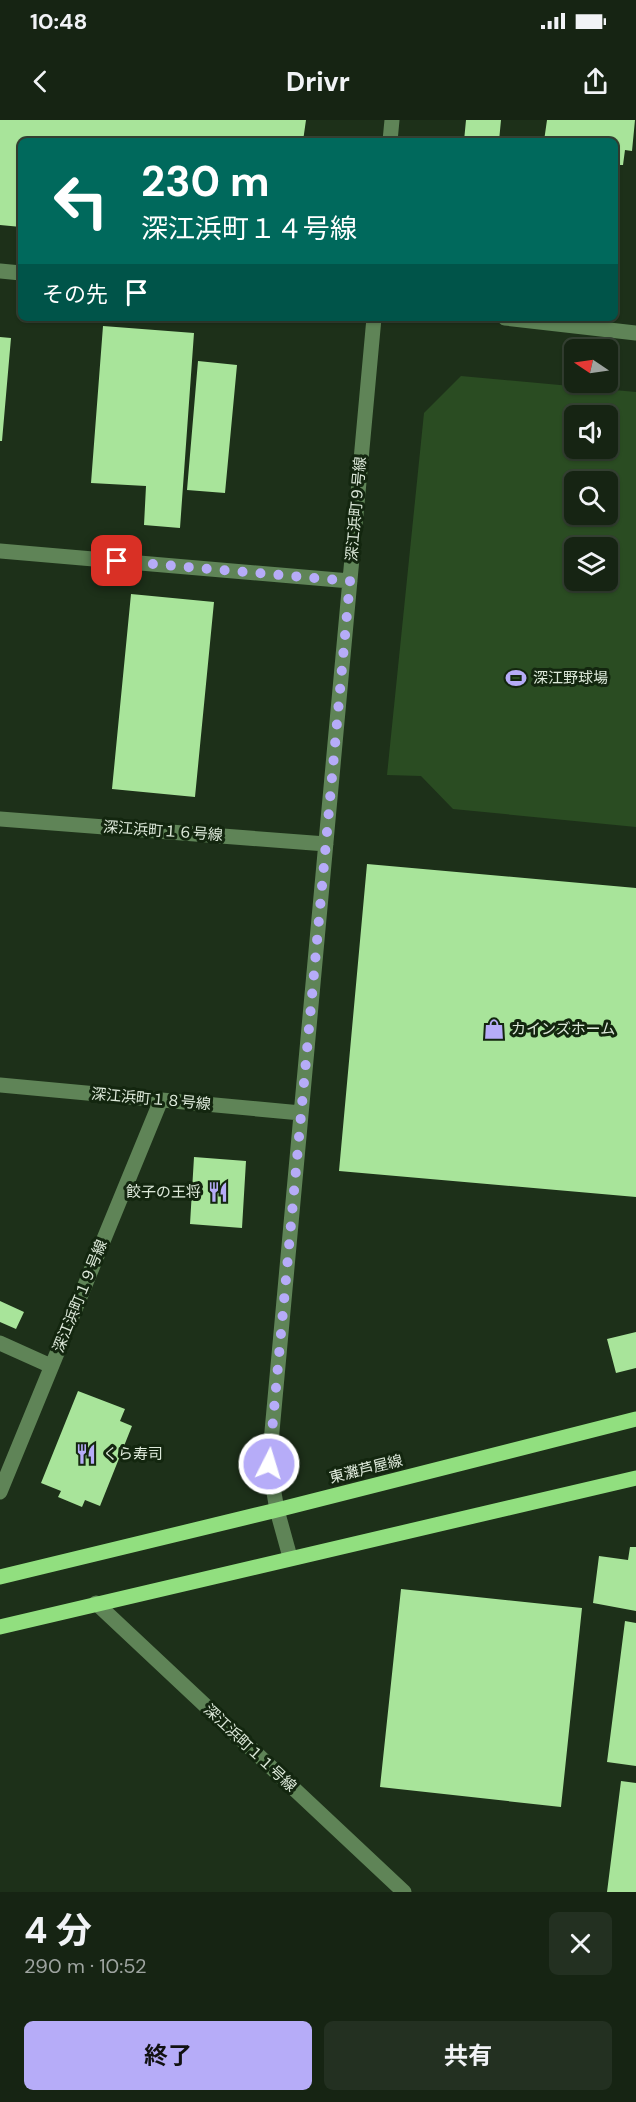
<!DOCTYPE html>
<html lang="ja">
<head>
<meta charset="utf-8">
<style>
	:root { --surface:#162413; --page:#233021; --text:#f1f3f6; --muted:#9ea4a0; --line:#354133; --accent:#b6acf8 }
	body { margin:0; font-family:"DM Sans","Noto Sans JP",sans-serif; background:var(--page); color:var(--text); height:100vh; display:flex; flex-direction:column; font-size:22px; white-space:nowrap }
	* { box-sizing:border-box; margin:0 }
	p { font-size:20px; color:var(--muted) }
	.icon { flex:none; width:33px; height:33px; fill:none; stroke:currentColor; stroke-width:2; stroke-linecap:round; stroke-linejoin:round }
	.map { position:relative; height:1772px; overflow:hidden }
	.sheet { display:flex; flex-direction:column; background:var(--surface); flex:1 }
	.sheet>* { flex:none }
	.banner { position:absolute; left:18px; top:18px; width:600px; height:183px; border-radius:9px; box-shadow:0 2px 4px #0004,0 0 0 2px var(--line); background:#00695c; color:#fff; overflow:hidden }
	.needle { width:39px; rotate:283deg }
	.controls { position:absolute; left:564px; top:219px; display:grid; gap:12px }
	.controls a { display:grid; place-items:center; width:54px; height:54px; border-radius:9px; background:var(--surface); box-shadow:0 2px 4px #0004,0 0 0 2px var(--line); font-size:30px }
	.pin { position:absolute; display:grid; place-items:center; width:51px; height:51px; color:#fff; margin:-26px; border-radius:12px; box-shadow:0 3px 9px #0006 }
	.me { position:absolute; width:66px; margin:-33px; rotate:5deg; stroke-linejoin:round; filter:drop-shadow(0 0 4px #0008) }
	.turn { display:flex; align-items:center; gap:21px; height:126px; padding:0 24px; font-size:27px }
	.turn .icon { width:78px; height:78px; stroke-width:2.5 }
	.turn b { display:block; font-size:42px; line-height:51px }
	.then { display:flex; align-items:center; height:57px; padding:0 24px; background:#0003; gap:12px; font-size:22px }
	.round { display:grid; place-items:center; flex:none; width:63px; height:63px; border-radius:9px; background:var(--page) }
	.headline { display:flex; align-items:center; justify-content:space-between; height:102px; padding:0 24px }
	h1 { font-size:36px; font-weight:700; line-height:45px }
	.cta { display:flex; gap:12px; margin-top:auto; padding:12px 24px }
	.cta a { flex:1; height:69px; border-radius:9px; background:var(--accent); color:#111; font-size:24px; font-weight:700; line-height:69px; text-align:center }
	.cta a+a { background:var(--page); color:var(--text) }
	.status { display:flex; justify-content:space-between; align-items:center; height:42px; padding:0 30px; background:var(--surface); direction:ltr }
	.status svg { height:16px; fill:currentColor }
	header { display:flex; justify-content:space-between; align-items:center; height:78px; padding:0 24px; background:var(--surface); font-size:27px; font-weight:700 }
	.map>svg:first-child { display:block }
	.green { fill:#2a4c22; fill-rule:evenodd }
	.building { fill:#a8e49a }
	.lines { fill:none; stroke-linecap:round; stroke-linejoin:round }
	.minor { stroke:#5f8457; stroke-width:15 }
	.major { stroke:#91df7f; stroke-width:15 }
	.route { stroke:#b6acf8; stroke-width:10; stroke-dasharray:0 18 }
	.labels { text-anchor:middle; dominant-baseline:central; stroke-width:6; stroke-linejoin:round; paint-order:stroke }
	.street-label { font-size:15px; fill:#dde9da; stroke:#13260f }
	.poi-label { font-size:15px; fill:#dde9da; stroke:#13260f; text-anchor:start }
</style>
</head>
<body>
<div class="status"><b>10:48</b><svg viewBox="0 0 49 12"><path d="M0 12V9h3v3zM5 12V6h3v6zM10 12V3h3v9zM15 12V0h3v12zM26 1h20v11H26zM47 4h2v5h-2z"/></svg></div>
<header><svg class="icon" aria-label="back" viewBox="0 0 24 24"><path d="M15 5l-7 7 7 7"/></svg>Drivr<svg class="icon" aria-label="share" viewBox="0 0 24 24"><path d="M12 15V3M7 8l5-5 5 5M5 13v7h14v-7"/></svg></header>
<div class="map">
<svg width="636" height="1772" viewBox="0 0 636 1772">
	<rect width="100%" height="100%" fill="#1d3019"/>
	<path class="green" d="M461 256 636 272V707L453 689 421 656 387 655 424 293ZM574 296H608V328H574ZM574 362H608V394H574ZM574 428H608V460H574Z"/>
	<path class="building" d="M0 0H306L303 21H21V107L0 105Z
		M466 0H501L499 21H464Z
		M547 0H635L632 31 625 30 623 45H615V21H544Z
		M103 206 194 213 180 408 144 405 146 366 91 363Z
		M0 217 11 218 2 321H0Z
		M198 241 237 245 225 373 187 370Z
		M131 474 214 482 195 677 112 669Z
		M367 744 636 768V1077L339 1051Z
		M194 1037 246 1041 242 1108 190 1104Z
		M0 1181 24 1192 16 1209 0 1202Z
		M636 1212V1248L616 1253 607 1219Z
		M78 1271 125 1289 120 1301 132 1306 100 1386 85 1380 82 1387 58 1377 61 1371 41 1363Z
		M630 1427H636V1491L593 1483 599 1436 628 1440Z
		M401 1469 582 1488 561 1687 380 1667Z
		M625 1501 636 1503V1646L607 1642Z
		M621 1661 636 1663V1772H607Z"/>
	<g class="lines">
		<path class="minor" d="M390 21 392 0
			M0 151 21 153
			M505 198 636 213
			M0 431 350 461
			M0 699 326 724
			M0 965 301 993
			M0 1223 51 1246
			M0 1372 161 980
			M290 1437 277 1390 269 1344 374 198
			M96 1483 404 1772"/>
		<path class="major" d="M0 1457 277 1390 636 1299
			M0 1507 636 1358"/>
	</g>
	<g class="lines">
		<path class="route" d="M117 441 350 461 269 1344"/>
	</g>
	<defs>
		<g id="stadium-bare" transform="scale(1.62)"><path d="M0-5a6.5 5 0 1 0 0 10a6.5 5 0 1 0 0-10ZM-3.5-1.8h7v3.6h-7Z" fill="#b6acf8" stroke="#13260f" stroke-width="2.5" paint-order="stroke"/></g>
		<g id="shop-bare" transform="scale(1.62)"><path d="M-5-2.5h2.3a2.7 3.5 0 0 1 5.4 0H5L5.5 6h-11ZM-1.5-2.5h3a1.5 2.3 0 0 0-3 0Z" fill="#b6acf8" stroke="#13260f" stroke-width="2.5" paint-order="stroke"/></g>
		<g id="restaurant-bare" transform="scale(1.62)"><path d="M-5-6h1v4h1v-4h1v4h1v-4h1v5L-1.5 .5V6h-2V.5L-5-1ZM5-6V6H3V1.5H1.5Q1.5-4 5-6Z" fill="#b6acf8" stroke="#13260f" stroke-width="2.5" paint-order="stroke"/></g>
	</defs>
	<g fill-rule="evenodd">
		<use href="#stadium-bare" x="516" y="558"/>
		<use href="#shop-bare" x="494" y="909"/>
		<use href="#restaurant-bare" x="218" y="1072"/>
		<use href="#restaurant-bare" x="86" y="1334"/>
	</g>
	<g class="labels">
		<g class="street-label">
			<text transform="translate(356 389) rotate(-85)">深江浜町９号線</text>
			<text transform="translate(163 711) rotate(4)">深江浜町１６号線</text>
			<text transform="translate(151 979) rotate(5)">深江浜町１８号線</text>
			<text transform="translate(80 1176) rotate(-68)">深江浜町１９号線</text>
			<text transform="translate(366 1349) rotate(-14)">東灘芦屋線</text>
			<text transform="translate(250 1628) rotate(43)">深江浜町１１号線</text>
		</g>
		<g class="poi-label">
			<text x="533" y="558">深江野球場</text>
			<text x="511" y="909">カインズホーム</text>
			<text x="201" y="1072" text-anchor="end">餃子の王将</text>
			<text x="103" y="1334">くら寿司</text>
		</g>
	</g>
</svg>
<div class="controls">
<a><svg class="needle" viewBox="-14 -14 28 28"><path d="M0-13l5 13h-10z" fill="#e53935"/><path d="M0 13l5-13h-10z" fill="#9ea4a0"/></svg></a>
<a><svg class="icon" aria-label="sound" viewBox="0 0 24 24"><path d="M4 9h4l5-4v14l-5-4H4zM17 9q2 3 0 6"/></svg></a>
<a><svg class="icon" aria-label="search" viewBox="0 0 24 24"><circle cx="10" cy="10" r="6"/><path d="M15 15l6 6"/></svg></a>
<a><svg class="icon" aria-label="layers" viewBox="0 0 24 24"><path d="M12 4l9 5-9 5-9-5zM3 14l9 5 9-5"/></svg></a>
</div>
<div class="pin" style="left:117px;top:441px;background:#d93025"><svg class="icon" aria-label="arrive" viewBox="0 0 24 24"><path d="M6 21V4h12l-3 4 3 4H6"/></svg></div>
<svg class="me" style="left:269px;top:1344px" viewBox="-20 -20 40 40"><circle r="17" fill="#b6acf8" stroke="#fff" stroke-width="3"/><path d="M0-11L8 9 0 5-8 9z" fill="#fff"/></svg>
<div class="banner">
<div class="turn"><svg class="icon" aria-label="left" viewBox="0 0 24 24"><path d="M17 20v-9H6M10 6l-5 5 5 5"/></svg><div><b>230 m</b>深江浜町１４号線</div></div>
<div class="then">その先<svg class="icon" aria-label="arrive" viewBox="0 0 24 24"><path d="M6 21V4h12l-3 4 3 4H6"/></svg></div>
</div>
</div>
<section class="sheet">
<div class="headline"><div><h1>4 分</h1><p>290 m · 10:52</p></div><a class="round"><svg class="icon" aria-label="close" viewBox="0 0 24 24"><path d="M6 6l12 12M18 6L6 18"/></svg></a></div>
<div class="cta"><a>終了</a><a>共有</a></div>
</section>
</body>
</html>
